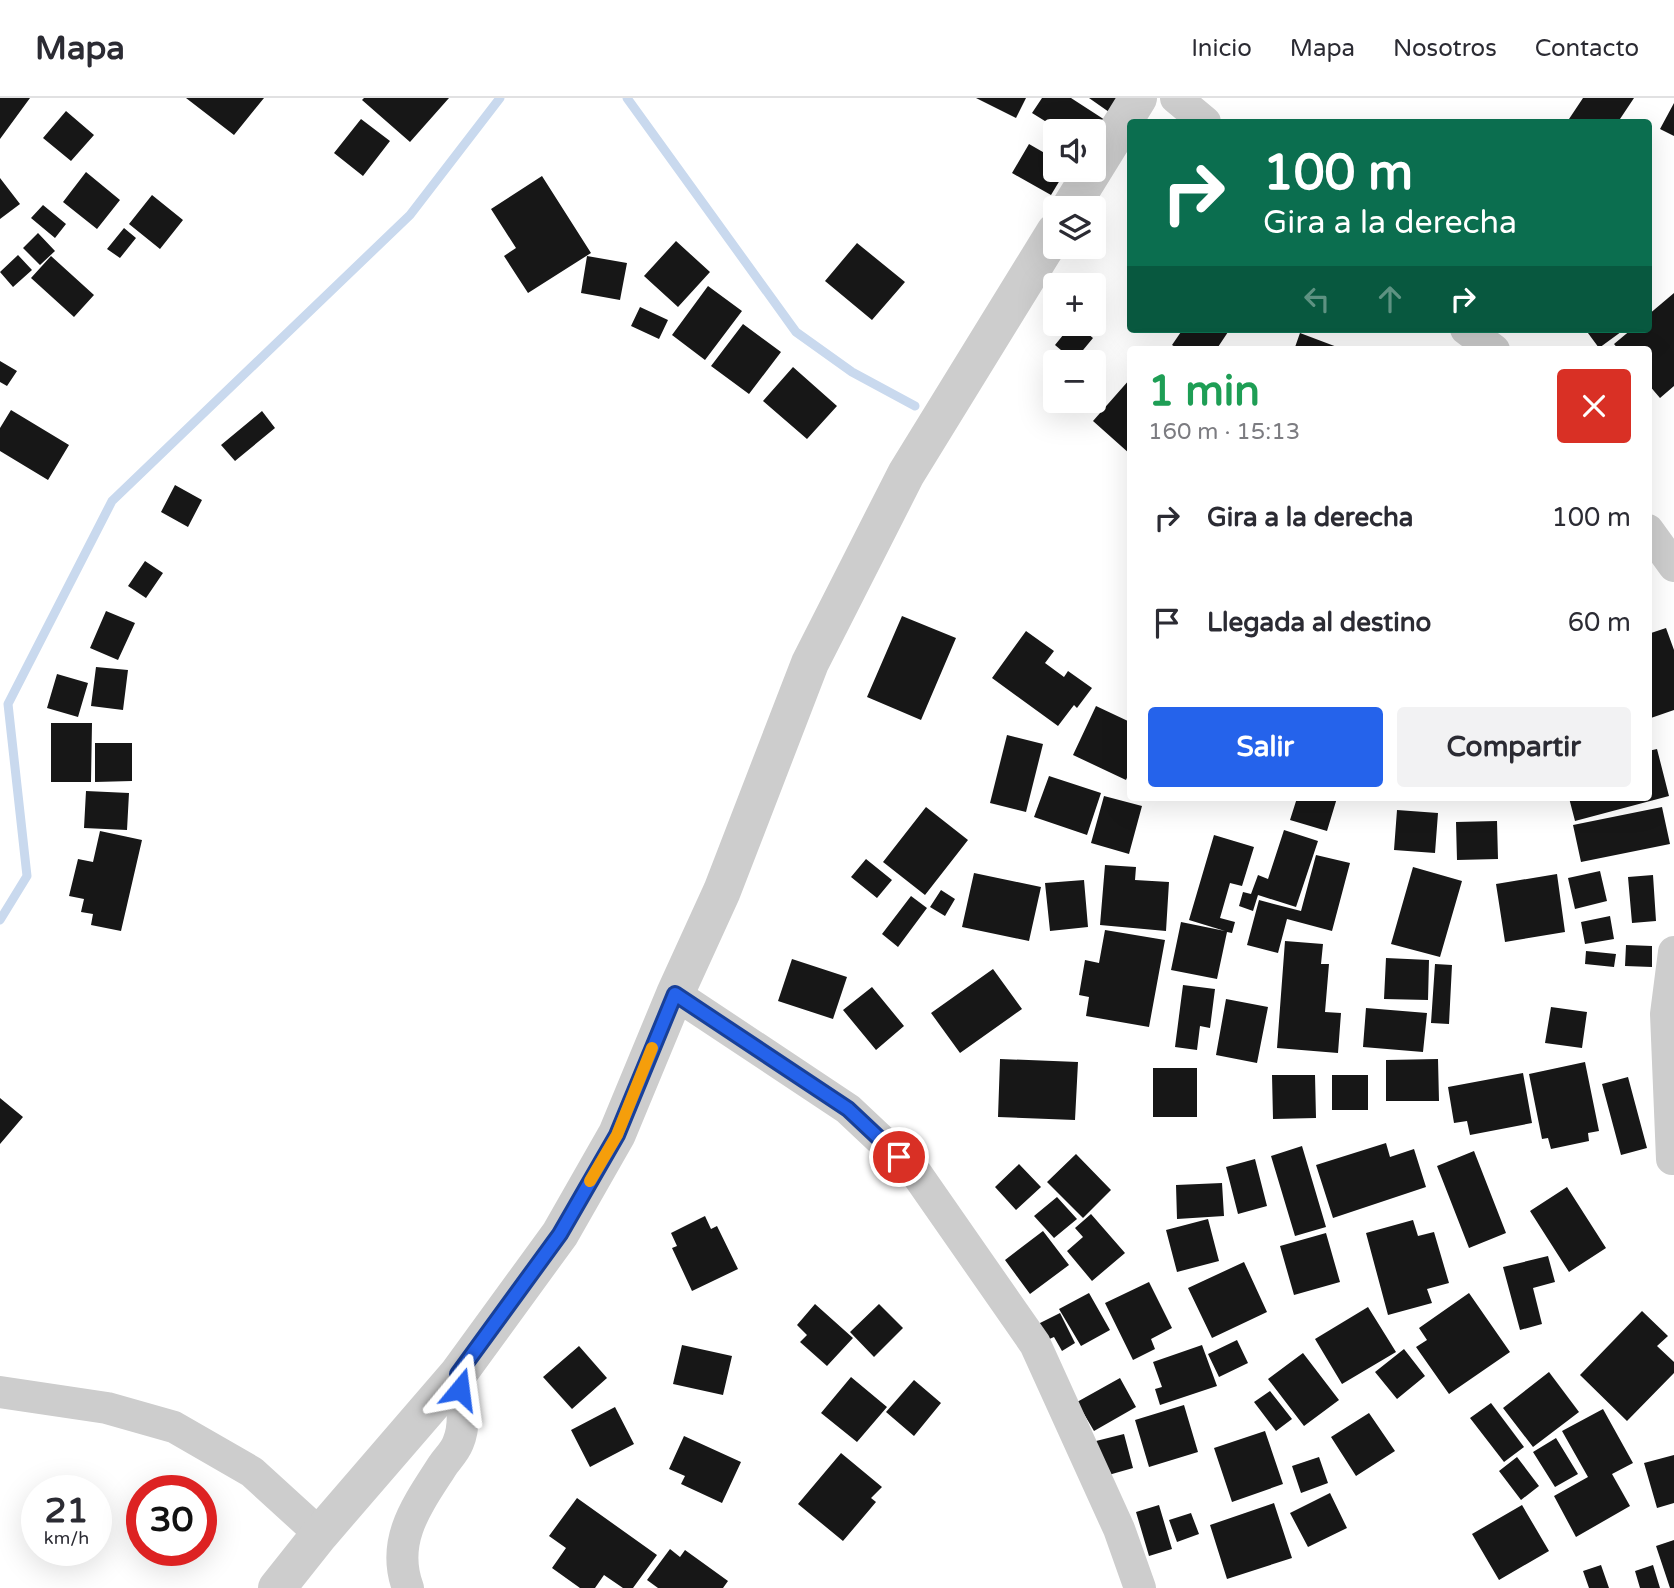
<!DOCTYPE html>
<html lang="es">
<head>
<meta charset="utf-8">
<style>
	:root { --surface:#fff; --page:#f2f2f3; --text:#2b2b33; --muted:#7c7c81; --line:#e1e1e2; --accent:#2563eb }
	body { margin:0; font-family:"Varela Round",sans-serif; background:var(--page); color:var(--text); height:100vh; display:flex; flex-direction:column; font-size:26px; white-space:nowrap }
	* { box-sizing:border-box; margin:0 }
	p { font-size:23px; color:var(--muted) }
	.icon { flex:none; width:38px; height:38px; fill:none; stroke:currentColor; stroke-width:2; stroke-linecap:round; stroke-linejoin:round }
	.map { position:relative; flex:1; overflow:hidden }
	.side { position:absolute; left:1127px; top:248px; width:525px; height:455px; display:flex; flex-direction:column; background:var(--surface); border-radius:7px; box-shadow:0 7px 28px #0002 }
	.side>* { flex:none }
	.banner { position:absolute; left:1127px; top:21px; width:525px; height:214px; border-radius:7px; box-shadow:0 7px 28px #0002; background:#0b6e4f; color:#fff; overflow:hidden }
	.tools { position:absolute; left:1043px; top:21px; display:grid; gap:14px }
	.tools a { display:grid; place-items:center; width:63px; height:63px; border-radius:7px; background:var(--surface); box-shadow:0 7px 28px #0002; font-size:35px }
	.speed { position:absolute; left:21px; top:1377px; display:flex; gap:14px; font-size:35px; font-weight:700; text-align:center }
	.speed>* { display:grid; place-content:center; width:91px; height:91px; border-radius:50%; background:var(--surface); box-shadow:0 7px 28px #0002; line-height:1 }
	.speed small { font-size:18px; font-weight:400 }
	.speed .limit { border:10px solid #d22; background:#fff; color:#111 }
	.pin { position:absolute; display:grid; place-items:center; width:60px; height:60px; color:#fff; margin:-30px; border:4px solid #fff; border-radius:50%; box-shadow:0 2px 7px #0007 }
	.me { position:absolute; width:77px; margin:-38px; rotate:16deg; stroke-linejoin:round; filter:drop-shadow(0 0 5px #0008) }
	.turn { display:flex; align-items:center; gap:24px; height:147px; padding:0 21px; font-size:32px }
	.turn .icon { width:91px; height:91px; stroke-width:2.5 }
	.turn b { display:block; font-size:49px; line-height:60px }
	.lanes { display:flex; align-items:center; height:66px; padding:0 21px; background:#0003; justify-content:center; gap:35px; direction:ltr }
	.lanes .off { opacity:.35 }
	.round { display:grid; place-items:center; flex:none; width:74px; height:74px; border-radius:7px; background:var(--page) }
	.overview { display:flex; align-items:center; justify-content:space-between; height:119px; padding:0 21px }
	h1 { font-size:42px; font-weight:700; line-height:52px; color:#1e9e55 }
	.button { display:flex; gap:14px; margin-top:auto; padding:14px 21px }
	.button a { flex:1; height:80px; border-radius:7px; background:var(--accent); color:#fff; font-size:28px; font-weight:700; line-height:80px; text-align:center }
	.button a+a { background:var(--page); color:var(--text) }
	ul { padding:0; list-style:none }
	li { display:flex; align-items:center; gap:21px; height:105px; padding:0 21px }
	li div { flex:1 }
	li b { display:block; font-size:26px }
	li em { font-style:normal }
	header { display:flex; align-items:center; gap:42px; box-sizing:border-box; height:98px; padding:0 35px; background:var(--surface); border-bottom:2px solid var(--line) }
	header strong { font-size:33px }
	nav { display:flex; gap:38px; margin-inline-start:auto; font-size:24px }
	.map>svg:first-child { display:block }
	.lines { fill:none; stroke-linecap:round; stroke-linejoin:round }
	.stream { stroke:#c9d9ee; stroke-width:9 }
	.building { fill:#171717 }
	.minor { stroke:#cdcdcd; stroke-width:32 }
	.tertiary { stroke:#cdcdcd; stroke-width:38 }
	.route-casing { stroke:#184099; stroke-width:18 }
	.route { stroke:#2563eb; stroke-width:12 }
	.slow { stroke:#f59e0b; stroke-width:12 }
</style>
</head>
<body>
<header>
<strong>Mapa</strong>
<nav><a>Inicio</a><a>Mapa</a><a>Nosotros</a><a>Contacto</a></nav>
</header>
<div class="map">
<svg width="1674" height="1490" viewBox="0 0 1674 1490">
	<rect width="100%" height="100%" fill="#fff"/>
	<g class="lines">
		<path class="stream" d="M627 0 796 234 852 274 915 308
			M0 822 27 778 8 606 112 403 410 117 500 0"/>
	</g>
	<path class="building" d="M0 0H30L0 41Z
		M186 0H264L234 37Z
		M364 0H449L410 44 362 2Z
		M976 0H1026L1016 20Z
		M1042 0H1071L1105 22 1094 39V33H1061L1032 15Z
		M1089 0H1119L1109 14Z
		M1583 0H1634L1618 24H1567Z
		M1674 5V38L1660 31Z
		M66 13 94 37 71 63 43 40Z
		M361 21 390 43 363 78 334 55Z
		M1029 46 1055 61V72H1066L1051 97 1012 75Z
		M86 74 120 102 97 131 63 104Z
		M542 78 591 155 528 195 504 158 516 150 491 111Z
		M0 80 20 106 0 121Z
		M152 97 183 122 160 151 129 126Z
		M43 107 66 126 55 140 31 120Z
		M124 130 136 140 120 160 107 151Z
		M38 135 55 153 40 167 23 150Z
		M676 143 710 174 678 209 644 178Z
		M857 145 905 184 872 222 825 183Z
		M18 157 32 172 13 189 0 174Z
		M51 158 94 197 74 219 31 180Z
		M587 158 627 165 620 202 581 195Z
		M708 188 742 213 705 262 672 237Z
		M1674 195V288L1660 300 1648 286V252H1619L1614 246 1632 231H1648V217Z
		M640 209 668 222 659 241 631 228Z
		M743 226 781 254 749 296 711 268Z
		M1072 226H1076L1093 240 1074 263 1055 247Z
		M1183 231H1230L1216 252H1180L1172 247Z
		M1585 231H1625L1599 250Z
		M1300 235 1345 252H1294Z
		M0 263 17 273 7 288 0 284Z
		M793 269 837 308 807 341 763 303Z
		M1130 281V356L1093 323Z
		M11 312 69 347 48 382 0 353V330Z
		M262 313 275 330 235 363 221 347Z
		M175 387 202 402 188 429 161 414Z
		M145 463 163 475 146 500 128 488Z
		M106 513 135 525 118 562 90 550Z
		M902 518 956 540 921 622 867 599Z
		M1666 530 1674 552V612L1648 621V536Z
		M1026 533 1054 553 1045 565 1064 579 1068 573 1092 590 1077 610 1074 607 1058 628 992 580Z
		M96 569 128 572 123 612 91 608Z
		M57 576 88 585 78 619 47 610Z
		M1096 608 1130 624V673L1126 682 1073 657Z
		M51 625H92L91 684H51Z
		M1007 637 1043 646 1026 714 990 705Z
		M95 645H132V683L95 684Z
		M1657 651 1669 698 1575 723 1569 700H1648V653Z
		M1049 678 1101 695 1087 737 1034 719Z
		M86 693 129 695 127 732 84 730Z
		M1104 698 1142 708 1129 756 1091 745Z
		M1297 700H1337L1327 733 1290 722Z
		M926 709 968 742 925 797 883 764Z
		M1662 709 1670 746 1581 764 1573 727Z
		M1397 712 1438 715 1435 755 1394 752Z
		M1497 723 1498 761 1457 762 1456 724Z
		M1284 732 1318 743 1296 809 1258 797 1253 813 1239 808 1243 794 1251 796 1258 777 1268 781Z
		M100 733 142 742 121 833 91 827 93 816 81 814 84 801 69 798 78 761 93 764Z
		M1214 737 1254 749 1242 788 1230 785 1220 820 1235 824 1232 835 1227 834 1217 881 1171 872 1181 824 1225 833 1189 822Z
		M1316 757 1350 765 1332 833 1287 821 1278 855 1247 847 1259 802 1301 813Z
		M866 761 892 782 877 800 851 779Z
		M1105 767 1136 769 1135 782 1169 784 1166 833 1100 827Z
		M1413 769 1462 783 1440 859 1391 846Z
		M1600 773 1607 803 1575 811 1568 780Z
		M974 775 1041 789 1029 843 962 829Z
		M1557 776 1565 834 1505 844 1496 786Z
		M1653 777 1656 823 1632 825 1628 779Z
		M1084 782 1088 829 1050 833 1045 785Z
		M941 792 955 801 945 818 930 809Z
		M911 798 927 810 898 849 882 836Z
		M1610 818 1614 841 1585 846 1581 824Z
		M1105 832 1165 842 1149 929 1086 918 1089 899 1079 897 1085 862 1099 865Z
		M1285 843 1323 846 1321 866H1329L1325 914 1341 915 1338 955 1277 950Z
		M1626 847 1652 848V869L1625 868Z
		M1586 853 1616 856 1614 869 1585 866Z
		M1386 860 1429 862 1428 902 1384 901Z
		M792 861 847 879 833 921 778 903Z
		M1435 866 1452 867 1449 926 1431 925Z
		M993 871 1022 911 960 955 931 915Z
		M1183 887 1215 891 1210 930 1200 928 1197 952 1175 949Z
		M872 889 904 928 876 952 843 912Z
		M1226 901 1268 909 1257 965 1216 957Z
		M1551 909 1587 914 1582 950 1545 945Z
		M1366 910 1427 915 1423 954 1363 949Z
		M1000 961 1078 964 1075 1022 998 1019Z
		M1438 961 1439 1003H1386V962Z
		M1585 964 1599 1033 1588 1035 1589 1043 1551 1051 1548 1040 1542 1041 1529 976Z
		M1153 970H1197V1019H1153Z
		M1523 975 1532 1025 1470 1037 1467 1023 1454 1025 1448 989Z
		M1272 977H1315L1316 1020 1273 1021Z
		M1332 977H1368V1012H1332Z
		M1628 979 1647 1050 1621 1057 1602 986Z
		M0 1000 23 1019 0 1046Z
		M1386 1045 1390 1059 1414 1051 1426 1089 1333 1120 1316 1067Z
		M1302 1048 1326 1129 1295 1138 1271 1058Z
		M1474 1053 1506 1135 1469 1150 1437 1068Z
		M1076 1056 1111 1092 1083 1120 1047 1084Z
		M1255 1061 1267 1108 1238 1116 1226 1069Z
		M1019 1066 1041 1089 1016 1112 995 1089Z
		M1222 1085 1224 1118 1177 1121 1176 1087Z
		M1567 1089 1606 1150 1569 1174 1530 1113Z
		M1057 1099 1077 1121 1054 1140 1034 1118Z
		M1091 1116 1125 1155 1092 1183 1067 1153 1083 1139 1075 1130Z
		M705 1118 711 1131 717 1128 738 1171 692 1193 672 1150 677 1148 671 1135Z
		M1208 1121 1219 1163 1177 1174 1166 1132Z
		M1413 1122 1418 1138 1434 1134 1449 1185 1427 1191 1432 1205 1388 1217 1366 1135Z
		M1043 1133 1069 1167 1030 1196 1005 1162Z
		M1326 1135 1340 1184 1294 1197 1280 1148Z
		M1548 1158 1555 1184 1533 1190 1542 1226 1520 1232 1503 1169Z
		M1244 1164 1267 1214 1212 1240 1188 1190Z
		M1149 1184 1172 1230 1151 1241 1155 1251 1133 1262 1105 1205Z
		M1089 1195 1110 1232 1081 1248 1059 1211Z
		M1469 1195 1510 1254 1449 1296 1416 1249 1427 1242 1419 1230Z
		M815 1206 853 1240 827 1268 800 1244 807 1237 797 1227Z
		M879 1206 903 1230 874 1259 850 1234Z
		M1368 1209 1396 1254 1342 1286 1315 1241Z
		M1642 1213 1668 1238 1657 1248 1674 1264V1275L1627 1323 1580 1277Z
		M1060 1215 1075 1245 1062 1253 1054 1239 1040 1245 1032 1229Z
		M1237 1242 1248 1265 1219 1279 1208 1256Z
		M682 1247 732 1258 723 1297 673 1286Z
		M1202 1247 1217 1288 1160 1307 1155 1291 1162 1289 1153 1264Z
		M579 1248 607 1280 572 1311 543 1279Z
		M1404 1251 1425 1278 1397 1301 1375 1274Z
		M1303 1255 1339 1302 1304 1328 1268 1281Z
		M1549 1274 1579 1314 1533 1349 1503 1310Z
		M851 1279 887 1309 857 1344 821 1315Z
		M1120 1280 1136 1309 1094 1333 1077 1304Z
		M914 1282 941 1305 914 1338 886 1314Z
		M1270 1293 1292 1321 1276 1333 1254 1304Z
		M1491 1305 1524 1349 1504 1364 1470 1320Z
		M1184 1307 1198 1354 1149 1369 1135 1322Z
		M615 1309 634 1346 590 1369 571 1332Z
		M1603 1311 1633 1365 1612 1376 1630 1408 1576 1439 1554 1398 1588 1379 1562 1333Z
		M1369 1315 1395 1353 1356 1378 1331 1339Z
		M1265 1333 1283 1386 1232 1404 1214 1350Z
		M1124 1336 1133 1370 1105 1378 1096 1343Z
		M684 1338 741 1364 722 1405 681 1386 685 1378 669 1371Z
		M1556 1340 1578 1376 1555 1389 1533 1354Z
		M841 1355 882 1389 871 1400 876 1404 843 1443 798 1406Z
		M1674 1357V1405L1657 1410 1644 1365Z
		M1319 1359 1328 1385 1301 1395 1292 1368Z
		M1517 1359 1539 1388 1521 1402 1499 1373Z
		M1330 1395 1347 1430 1308 1449 1290 1415Z
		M577 1400 657 1457 633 1490H623L604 1477 595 1490H580L552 1470 566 1450 549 1438Z
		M1274 1405 1292 1460 1227 1481 1210 1427Z
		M1159 1407 1172 1451 1149 1458 1136 1414Z
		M1522 1407 1549 1453 1499 1482 1472 1436Z
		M1191 1415 1199 1436 1177 1444 1169 1422Z
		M1674 1442V1490H1670L1656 1448Z
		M670 1451 680 1459 685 1452 728 1483 723 1490H658L647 1482Z
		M1601 1467 1609 1490H1589L1583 1473Z
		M1653 1467 1660 1490H1640L1635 1473Z"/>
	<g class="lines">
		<path class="minor" d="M1176 0 1205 24
			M1466 231 1494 252
			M1648 432 1674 468
			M675 896 848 1011 916 1075 1035 1246 1119 1431 1140 1490
			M1672 1061 1666 916 1674 854
			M0 1294 107 1310 174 1329 252 1374 320 1436
			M408 1490C390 1442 418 1406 443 1367 448 1360 455 1353 458 1345 467 1324 461 1298 458 1276"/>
		<path class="tertiary" d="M1070 110 1138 0
			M277 1490 320 1436 458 1276 560 1136 617 1036 675 896 722 793 810 565 906 376 1055 134"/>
	</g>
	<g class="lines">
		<g class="route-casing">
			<path id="route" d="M460 1291 458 1276 560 1136 617 1037 675 896 848 1011 899 1059"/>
		</g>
		<use href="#route" class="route"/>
		<path class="slow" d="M590 1083 617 1037 652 950"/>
	</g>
</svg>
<div class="tools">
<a><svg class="icon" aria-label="sound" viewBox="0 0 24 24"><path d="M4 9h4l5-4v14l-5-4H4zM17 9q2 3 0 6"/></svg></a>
<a><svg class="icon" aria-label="layers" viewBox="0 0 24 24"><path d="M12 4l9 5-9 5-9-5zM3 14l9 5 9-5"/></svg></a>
<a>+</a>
<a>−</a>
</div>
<div class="speed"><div>21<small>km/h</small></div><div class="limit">30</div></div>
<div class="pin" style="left:899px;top:1059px;background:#d93025"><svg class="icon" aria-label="arrive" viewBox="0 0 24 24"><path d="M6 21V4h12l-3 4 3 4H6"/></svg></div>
<svg class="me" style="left:460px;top:1291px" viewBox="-20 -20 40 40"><path d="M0-17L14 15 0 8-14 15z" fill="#2563eb" stroke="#fff" stroke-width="4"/></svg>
<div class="banner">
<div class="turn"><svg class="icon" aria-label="right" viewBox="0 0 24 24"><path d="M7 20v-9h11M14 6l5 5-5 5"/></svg><div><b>100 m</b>Gira a la derecha</div></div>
<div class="lanes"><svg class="icon off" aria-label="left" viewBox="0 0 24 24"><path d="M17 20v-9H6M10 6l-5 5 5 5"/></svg><svg class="icon off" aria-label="ahead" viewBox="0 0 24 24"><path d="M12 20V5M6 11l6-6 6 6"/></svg><svg class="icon" aria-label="right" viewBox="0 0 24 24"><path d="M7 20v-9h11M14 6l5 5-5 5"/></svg></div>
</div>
<section class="side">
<div class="overview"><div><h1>1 min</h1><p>160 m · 15:13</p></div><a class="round" style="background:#d93025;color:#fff"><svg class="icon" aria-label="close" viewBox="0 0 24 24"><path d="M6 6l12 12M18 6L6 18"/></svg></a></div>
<ul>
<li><svg class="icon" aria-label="right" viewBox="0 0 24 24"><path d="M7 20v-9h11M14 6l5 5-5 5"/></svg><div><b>Gira a la derecha</b></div><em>100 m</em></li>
<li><svg class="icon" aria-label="arrive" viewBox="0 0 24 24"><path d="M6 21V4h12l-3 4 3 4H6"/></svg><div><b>Llegada al destino</b></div><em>60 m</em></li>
</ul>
<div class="button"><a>Salir</a><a>Compartir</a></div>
</section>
</div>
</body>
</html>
